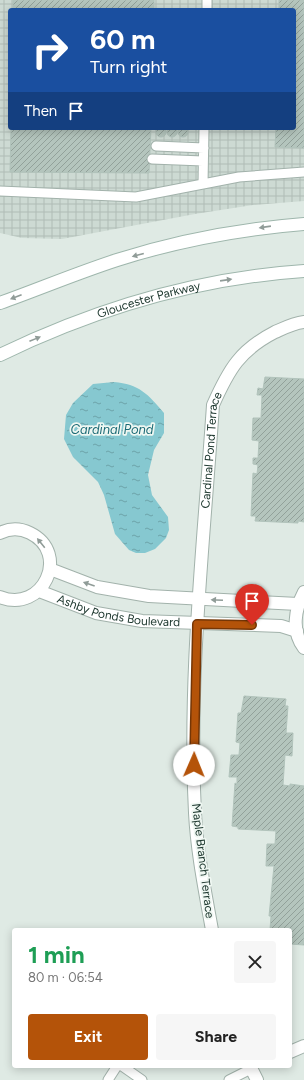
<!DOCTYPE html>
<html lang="en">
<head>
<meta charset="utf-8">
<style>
	:root { --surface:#fff; --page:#f6f6f6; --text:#222; --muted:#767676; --accent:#b45309 }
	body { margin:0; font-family:Figtree,sans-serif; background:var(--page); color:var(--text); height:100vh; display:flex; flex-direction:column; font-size:15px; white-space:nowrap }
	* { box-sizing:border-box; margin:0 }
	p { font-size:13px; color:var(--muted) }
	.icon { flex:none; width:22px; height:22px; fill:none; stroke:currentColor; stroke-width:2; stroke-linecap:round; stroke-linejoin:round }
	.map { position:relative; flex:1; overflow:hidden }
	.panel { position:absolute; left:12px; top:928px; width:280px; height:140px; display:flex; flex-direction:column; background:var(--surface); border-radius:4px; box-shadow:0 2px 10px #0003 }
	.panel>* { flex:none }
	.banner { position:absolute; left:8px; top:8px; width:288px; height:122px; border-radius:4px; box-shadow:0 2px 10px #0003; background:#1a4fa0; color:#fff; overflow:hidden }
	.pin { position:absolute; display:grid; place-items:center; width:34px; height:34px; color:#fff; margin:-41px -17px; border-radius:50% 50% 50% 0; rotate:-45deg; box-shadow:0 0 4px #0007 }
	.pin .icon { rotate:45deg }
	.me { position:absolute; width:44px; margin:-22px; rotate:1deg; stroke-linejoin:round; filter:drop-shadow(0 0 3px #0008) }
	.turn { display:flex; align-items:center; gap:14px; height:84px; padding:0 16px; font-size:18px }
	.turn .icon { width:52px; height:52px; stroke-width:2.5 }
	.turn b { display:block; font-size:28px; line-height:34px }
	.then { display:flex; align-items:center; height:38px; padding:0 16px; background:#0003; gap:8px; font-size:15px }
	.round { display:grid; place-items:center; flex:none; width:42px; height:42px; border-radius:4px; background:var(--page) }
	.overview { display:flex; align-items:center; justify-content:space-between; height:68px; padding:0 16px }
	h1 { font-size:24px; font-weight:700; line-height:30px; color:#1e9e55 }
	.primary-button { display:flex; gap:8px; margin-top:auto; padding:8px 16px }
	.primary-button a { flex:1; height:46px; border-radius:4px; background:var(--accent); color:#fff; font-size:16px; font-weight:700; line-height:46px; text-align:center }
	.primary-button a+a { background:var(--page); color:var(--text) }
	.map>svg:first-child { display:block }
	.industrial { fill:url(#industrial-grid); fill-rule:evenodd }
	.water { fill:url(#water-ripples) }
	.building { fill:url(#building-hatch); stroke:#b1c3bb }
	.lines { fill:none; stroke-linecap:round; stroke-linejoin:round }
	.lane-casing { stroke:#a2b2ab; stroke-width:11 }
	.street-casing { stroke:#a2b2ab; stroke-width:14 }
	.secondary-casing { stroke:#9eb6ac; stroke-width:14 }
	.lane { stroke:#fff; stroke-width:9 }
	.street { stroke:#fff; stroke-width:12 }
	.secondary { stroke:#fff; stroke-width:12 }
	.oneway { fill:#909c98 }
	.route-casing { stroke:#753606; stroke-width:10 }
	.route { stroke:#b45309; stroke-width:7 }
	.labels { text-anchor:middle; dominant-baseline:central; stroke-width:3.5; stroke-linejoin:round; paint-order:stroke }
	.street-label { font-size:12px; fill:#203a31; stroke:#eff7f2 }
	.water-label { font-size:13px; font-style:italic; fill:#1b6a75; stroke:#eff7f2 }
</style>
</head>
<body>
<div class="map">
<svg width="304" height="1080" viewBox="0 0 304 1080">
	<defs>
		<pattern id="industrial-grid" width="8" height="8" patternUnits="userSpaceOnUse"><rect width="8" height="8" fill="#cddad3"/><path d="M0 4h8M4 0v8" fill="none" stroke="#b0bcb6"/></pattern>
		<pattern id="water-ripples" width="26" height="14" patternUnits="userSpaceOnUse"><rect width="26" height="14" fill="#86c8d0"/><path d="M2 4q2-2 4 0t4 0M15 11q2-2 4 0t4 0" fill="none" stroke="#6da3a9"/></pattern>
		<pattern id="building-hatch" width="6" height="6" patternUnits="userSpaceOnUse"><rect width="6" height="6" fill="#b4c5bd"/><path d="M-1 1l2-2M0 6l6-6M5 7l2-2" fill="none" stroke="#92a19a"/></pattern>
	</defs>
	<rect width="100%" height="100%" fill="#dfeae4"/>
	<path class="industrial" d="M0 0H304V201L253 205 195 214 62 239 22 238 0 233ZM10 10H294V128H10Z"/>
	<path class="water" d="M114 382C139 384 148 394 164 413V433L154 450 148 475 152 495 168 517 169 530 166 538 155 549 145 553H136L129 550 115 534 104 495 98 482 73 457 64 439 66 415 73 403 93 384Z"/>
	<path class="building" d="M13 0H154V10H13Z
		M279 0H304V148L275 147 276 128H294V10H279Z
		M178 132a5 5 0 1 1 10 0a5 5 0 1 1-10 0Z
		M167 132a5 5 0 1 1 10 0a5 5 0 1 1-10 0Z
		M156 132a5 5 0 1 1 10 0a5 5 0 1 1-10 0Z
		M11 128H151L149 173 10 172Z
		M265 377 304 379V522L298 521V523L255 521 256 516H251L253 473 257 474 258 465 253 464V458H258L259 441 252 440 253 418H261L262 395H257L258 388 263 389Z
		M244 696 286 699 285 706H288L286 733H293L292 756 285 755 283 785 290 786V784L304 786V945L290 944V930H270L271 916H269L274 866H266L267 844H275L276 831 238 829V827L232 826 235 783 237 784V777H229L231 755H239L240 743 236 742 238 713H241Z"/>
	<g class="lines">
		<g class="lane-casing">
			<path id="lane" d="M207 10V0
				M156 146 204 148
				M152 159 203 161
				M203 184 204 128
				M0 191 136 197 239 177 304 172
				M122 1066 142 1080
				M108 1080 117 1066
				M229 1080 251 1069"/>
		</g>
		<g class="street-casing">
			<g id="street">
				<path d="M0 533C10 528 20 528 30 533 71 553 43 614 0 597"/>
				<path d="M50 569 97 587 149 596 298 604"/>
				<path id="s1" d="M39 591 96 613 142 621 281 626 297 631"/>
				<path d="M304 592C295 609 291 631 304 648"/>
				<path id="s2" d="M212 930C205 891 197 852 195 813 188 677 204 540 213 405 229 369 240 350 275 332 284 328 294 323 304 322"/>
				<path d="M290 1052 304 1046"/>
				<path d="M250 1066 257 1080"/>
			</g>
		</g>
		<g class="secondary-casing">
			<g id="secondary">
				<path d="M0 303C39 289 77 273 117 260 177 241 241 229 304 224"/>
				<path id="s3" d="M0 355C95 309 199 278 304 271"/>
			</g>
		</g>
		<use href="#lane" class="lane"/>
		<use href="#street" class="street"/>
		<use href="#secondary" class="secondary"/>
	</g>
	<defs><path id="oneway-solid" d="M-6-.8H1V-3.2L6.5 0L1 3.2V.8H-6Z"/></defs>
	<g class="oneway">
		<use href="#oneway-solid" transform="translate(265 227) rotate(172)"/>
		<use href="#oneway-solid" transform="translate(138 255) rotate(165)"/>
		<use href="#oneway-solid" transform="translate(226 280) rotate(-8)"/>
		<use href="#oneway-solid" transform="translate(16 297) rotate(159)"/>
		<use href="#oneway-solid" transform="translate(35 339) rotate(-22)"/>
		<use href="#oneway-solid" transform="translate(41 543) rotate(-129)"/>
		<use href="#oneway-solid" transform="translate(89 584) rotate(-161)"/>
		<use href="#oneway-solid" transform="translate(217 600) rotate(-177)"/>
	</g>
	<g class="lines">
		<g class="route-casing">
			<path id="route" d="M194 765 197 624 252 625"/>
		</g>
		<use href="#route" class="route"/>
	</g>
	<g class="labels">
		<g class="street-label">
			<text stroke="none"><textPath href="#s3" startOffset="159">Gloucester Parkway</textPath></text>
			<text stroke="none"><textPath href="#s2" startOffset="482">Cardinal Pond Terrace</textPath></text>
			<text stroke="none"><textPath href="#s1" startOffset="83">Ashby Ponds Boulevard</textPath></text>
			<text transform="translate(203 861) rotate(83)">Maple Branch Terrace</text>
		</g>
		<g class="water-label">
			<text x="112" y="429">Cardinal Pond</text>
		</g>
	</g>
</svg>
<div class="pin" style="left:252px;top:625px;background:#d93025"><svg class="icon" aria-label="arrive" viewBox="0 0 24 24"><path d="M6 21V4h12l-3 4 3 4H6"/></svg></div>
<svg class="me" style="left:194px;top:765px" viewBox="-20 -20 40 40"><circle r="19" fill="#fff"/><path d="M0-13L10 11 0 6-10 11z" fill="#b45309"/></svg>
<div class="banner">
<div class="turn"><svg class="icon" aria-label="right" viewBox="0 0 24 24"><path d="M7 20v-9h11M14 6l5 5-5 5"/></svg><div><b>60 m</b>Turn right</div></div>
<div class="then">Then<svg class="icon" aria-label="arrive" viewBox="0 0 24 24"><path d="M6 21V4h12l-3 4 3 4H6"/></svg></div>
</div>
<section class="panel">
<div class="overview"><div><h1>1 min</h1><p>80 m · 06:54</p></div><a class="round"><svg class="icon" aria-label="close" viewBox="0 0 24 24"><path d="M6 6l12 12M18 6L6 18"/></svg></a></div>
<div class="primary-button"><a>Exit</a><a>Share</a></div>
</section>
</div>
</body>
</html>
